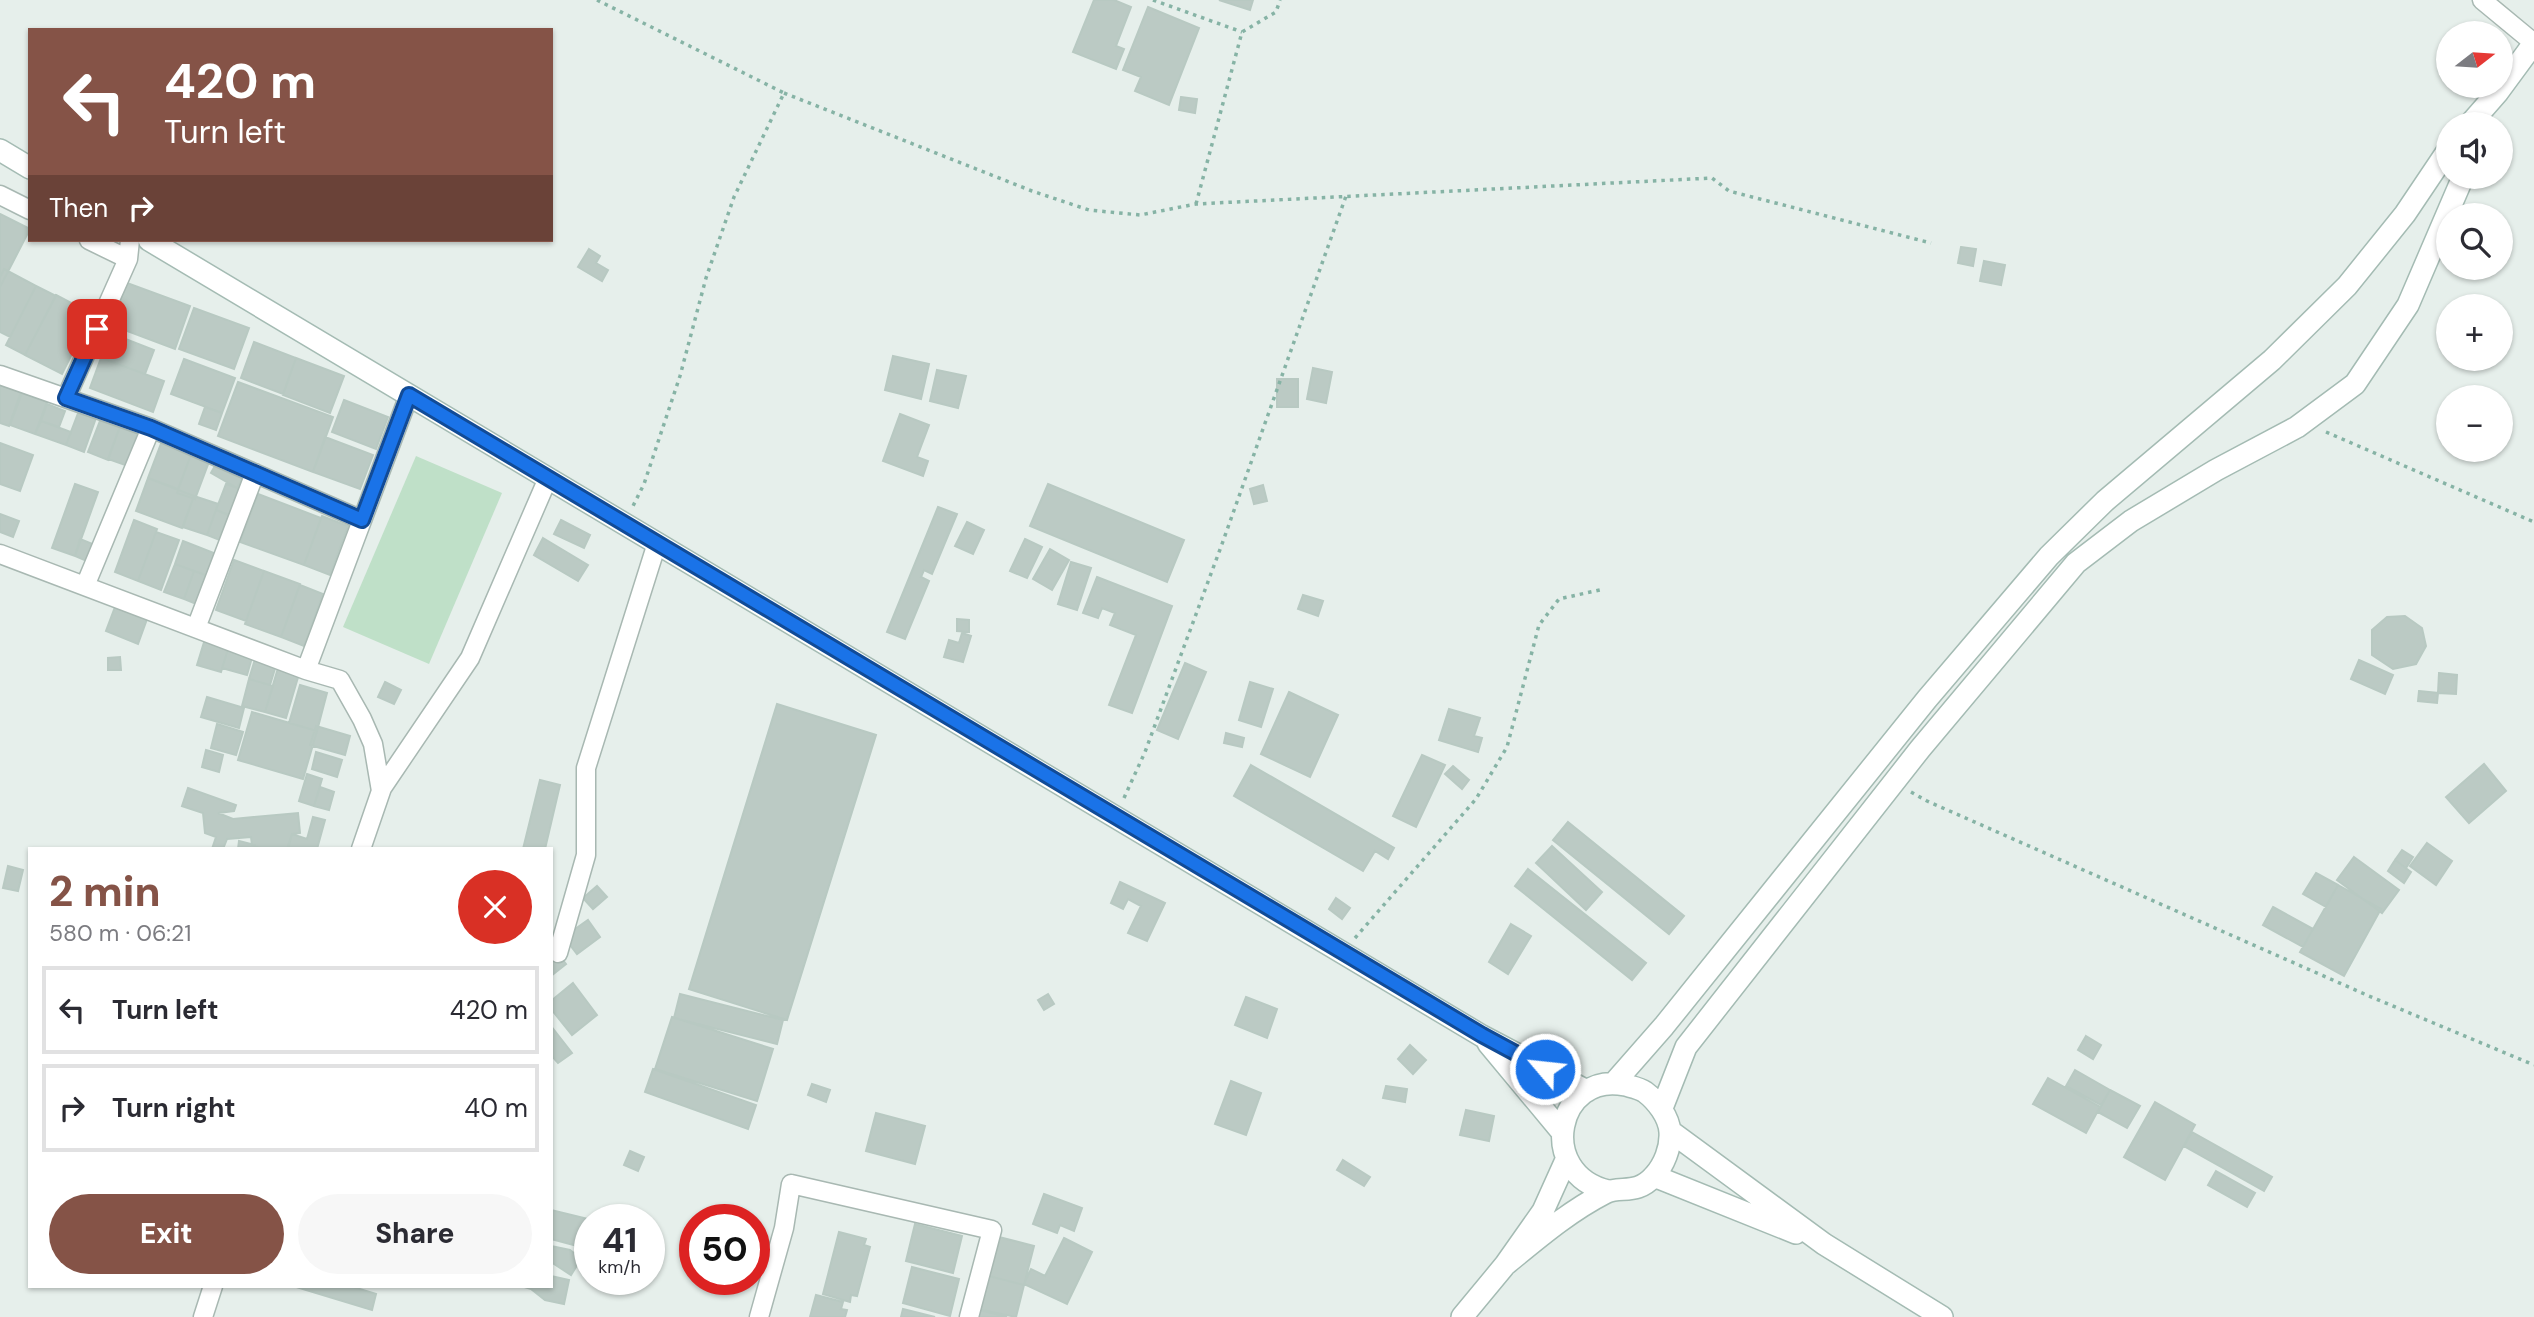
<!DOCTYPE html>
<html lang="en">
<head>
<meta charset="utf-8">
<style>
	:root { --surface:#fff; --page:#f7f7f7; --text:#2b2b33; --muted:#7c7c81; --line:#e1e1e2; --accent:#855347 }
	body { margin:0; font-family:"DM Sans",sans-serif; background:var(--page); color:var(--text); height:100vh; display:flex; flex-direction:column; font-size:26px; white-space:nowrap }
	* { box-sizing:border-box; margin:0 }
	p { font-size:23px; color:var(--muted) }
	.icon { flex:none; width:38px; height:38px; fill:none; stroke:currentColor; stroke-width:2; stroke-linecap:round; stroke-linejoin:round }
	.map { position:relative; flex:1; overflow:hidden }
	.drawer { position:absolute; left:28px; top:847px; width:525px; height:441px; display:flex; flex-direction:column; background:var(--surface); border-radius:0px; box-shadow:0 2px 5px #0004 }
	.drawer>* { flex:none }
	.guide { position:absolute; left:28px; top:28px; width:525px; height:214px; border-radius:0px; box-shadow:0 2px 5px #0004; background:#855347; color:#fff; overflow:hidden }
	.needle { width:46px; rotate:73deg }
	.tools { position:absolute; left:2436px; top:21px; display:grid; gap:14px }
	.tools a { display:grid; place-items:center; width:77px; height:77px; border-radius:50%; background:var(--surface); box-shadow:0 2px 5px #0004; font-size:35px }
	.speed { position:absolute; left:574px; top:1204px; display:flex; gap:14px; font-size:35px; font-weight:700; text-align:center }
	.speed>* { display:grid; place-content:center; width:91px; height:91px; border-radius:50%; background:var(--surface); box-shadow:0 2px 5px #0004; line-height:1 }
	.speed small { font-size:18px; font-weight:400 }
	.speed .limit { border:10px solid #d22; background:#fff; color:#111 }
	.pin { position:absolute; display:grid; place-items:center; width:60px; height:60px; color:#fff; margin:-30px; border-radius:14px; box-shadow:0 4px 10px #0006 }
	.me { position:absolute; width:77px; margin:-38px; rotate:298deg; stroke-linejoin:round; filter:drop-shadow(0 0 5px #0008) }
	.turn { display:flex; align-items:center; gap:24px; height:147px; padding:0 21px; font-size:32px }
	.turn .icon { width:91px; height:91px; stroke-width:2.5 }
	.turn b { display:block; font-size:49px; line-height:60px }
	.then { display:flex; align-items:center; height:66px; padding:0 21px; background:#0003; gap:14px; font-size:26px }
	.round { display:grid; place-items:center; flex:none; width:74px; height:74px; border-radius:37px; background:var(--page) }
	.overview { display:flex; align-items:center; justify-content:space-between; height:119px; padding:0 21px }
	h1 { font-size:42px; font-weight:800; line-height:52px; color:var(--accent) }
	.primary-button { display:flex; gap:14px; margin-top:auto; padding:14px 21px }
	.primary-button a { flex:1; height:80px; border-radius:42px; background:var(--accent); color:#fff; font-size:28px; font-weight:800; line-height:80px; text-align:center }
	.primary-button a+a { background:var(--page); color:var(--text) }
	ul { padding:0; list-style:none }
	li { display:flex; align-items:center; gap:21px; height:88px; margin:0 14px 10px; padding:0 7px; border:4px solid var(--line); border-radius:0px }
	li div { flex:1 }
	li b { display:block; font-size:26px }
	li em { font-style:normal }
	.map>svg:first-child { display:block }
	.green { fill:#bfe0c8 }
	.building { fill:#bbcac4; stroke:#b8c9c2; stroke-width:2 }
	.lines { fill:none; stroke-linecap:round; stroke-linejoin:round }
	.street-casing { stroke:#a8b8b2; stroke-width:21 }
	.secondary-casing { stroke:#a4bbb3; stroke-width:24 }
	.path { stroke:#86b3a5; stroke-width:3.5; stroke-dasharray:3.5 5; stroke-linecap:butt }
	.street { stroke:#fff; stroke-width:18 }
	.secondary { stroke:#fff; stroke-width:21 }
	.route-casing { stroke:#114b97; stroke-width:18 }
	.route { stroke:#1a73e8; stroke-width:12 }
</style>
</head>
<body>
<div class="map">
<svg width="2534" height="1317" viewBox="0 0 2534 1317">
	<rect width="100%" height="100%" fill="#e6efeb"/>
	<path class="green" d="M416 456 502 493 429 664 343 627Z"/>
	<path class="building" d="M1094 0H1114L1131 7 1116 46 1124 49 1116 69 1073 52Z
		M1219 0H1253L1250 10Z
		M1148 7 1199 28 1169 105 1135 91 1141 77 1123 70Z
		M1181 97 1197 99 1195 113 1179 110Z
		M0 214 30 229 0 287Z
		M1961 247 1976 249 1973 266 1958 263Z
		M589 249 600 256 596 263 608 270 602 281 578 267Z
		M1984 261 2005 265 2001 285 1980 281Z
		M4 269 36 286 10 337 0 332V277Z
		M127 283 190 306 175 349 111 325Z
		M36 286 56 296 25 355 6 345Z
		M56 295 92 314 62 374 25 355Z
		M194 308 249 328 234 369 179 349Z
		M110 333 154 350 145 374 101 358Z
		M254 342 296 358 283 394 241 378Z
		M893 356 929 364 921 399 885 390Z
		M101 358 164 381 153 412 90 388Z
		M296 358 344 376 330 413 283 395Z
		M184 359 235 378 222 413 171 394Z
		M1313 368 1332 372 1326 403 1307 399Z
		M937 370 966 376 958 408 930 401Z
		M1277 379H1298V407H1277Z
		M0 380 22 389 9 426 0 423Z
		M238 382 333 417 313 472 218 436Z
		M22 393 47 402 35 434 10 425Z
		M344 400 388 417 376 449 332 432Z
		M47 404 65 411 59 427 41 421Z
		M205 407 222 413 216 430 199 424Z
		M80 408 97 415 84 452 66 445Z
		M103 413 122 421 108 460 88 452Z
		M900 414 929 425 917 457 928 461 923 476 883 461Z
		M41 421 71 432 66 445 35 434Z
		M122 421 142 428 128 466 108 459Z
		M325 437 373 455 360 489 313 472Z
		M162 441 192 452 178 489 148 478Z
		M0 443 33 455 20 491 0 484Z
		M192 452 210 459 195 499 177 493Z
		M220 457 246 472 237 488 211 473Z
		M148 478 194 496 182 528 136 511Z
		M75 484 98 492 75 556 52 548Z
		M226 484 244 490 234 517 216 510Z
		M1048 484 1184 540 1167 582 1030 526Z
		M1263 485 1267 501 1254 504 1250 489Z
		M258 494 321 518 304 565 240 542Z
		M194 496 218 504 207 535 183 527Z
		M938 507 957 514 932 574 924 570 921 577 929 581 905 639 887 632Z
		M216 510 236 518 227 543 207 535Z
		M0 514 19 521 13 537 0 532Z
		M322 516 348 526 330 575 304 565Z
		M134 520 157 529 138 581 115 572Z
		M561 520 590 535 584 548 554 534Z
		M967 522 984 530 973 554 955 546Z
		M156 532 179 540 161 590 138 581Z
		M543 538 588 565 578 581 534 555Z
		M80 539 95 545 89 562 75 556Z
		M1025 539 1042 547 1027 578 1010 571Z
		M183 541 219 555 211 577 175 564Z
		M1050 549 1069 560 1052 590 1033 579Z
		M234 560 264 571 246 621 216 610Z
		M1071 562 1091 568 1077 610 1058 604Z
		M175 564 194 571 184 599 164 592Z
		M194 571 211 577 201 606 184 599Z
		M264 571 300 584 281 637 245 624Z
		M1097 577 1172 606 1132 713 1109 705 1136 635 1110 625 1115 613 1102 608 1098 618 1083 613Z
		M300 585 323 594 304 646 281 637Z
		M1303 595 1323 601 1318 616 1298 609Z
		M115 607 147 619 138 644 106 631Z
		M2405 616 2422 628 2426 646 2416 664 2393 669 2372 655V630L2387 617Z
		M957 619 969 620V632L957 631Z
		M962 633 971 636 963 662 944 657 949 640 959 643Z
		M205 639 229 646 221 672 197 665Z
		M229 646 253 654 247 675 222 668Z
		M256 656 277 662 270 685 249 679Z
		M120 657 121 670H108V658Z
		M2359 660 2393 675 2385 694 2351 679Z
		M1185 663 1206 672 1178 739 1157 730Z
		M278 668 299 674 286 718 265 712Z
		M2439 673 2457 675 2456 694 2438 693Z
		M249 679 273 686 265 712 242 706Z
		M385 682 401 690 394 704 378 697Z
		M1250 682 1273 689 1261 727 1239 720Z
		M300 685 327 693 317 731 289 723Z
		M2419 691 2438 693 2437 703 2418 701Z
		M1289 692 1338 715 1310 777 1261 754Z
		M207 697 244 708 239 728 201 717Z
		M777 704 876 735 787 1020 689 989Z
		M1449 709 1480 718 1474 736 1482 738 1478 752 1439 740Z
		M252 712 317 731 303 779 238 760Z
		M217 724 243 732 236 755 211 748Z
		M316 726 350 736 345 755 310 745Z
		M1226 733 1244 738 1242 747 1224 743Z
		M206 750 223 755 219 772 202 767Z
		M316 752 342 760 337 777 312 769Z
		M1422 755 1445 765 1416 827 1393 816Z
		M2484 764 2506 791 2469 823 2446 797Z
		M1251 765 1394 848 1388 859 1375 851 1363 871 1234 796Z
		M1453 766 1469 780 1462 789 1445 774Z
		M307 774 322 779 314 806 299 801Z
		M540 780 560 785 545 849H523Z
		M320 787 334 792 329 810 314 806Z
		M188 788 236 805 234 811 218 813 233 819 298 813 300 833 292 834 287 849H263L252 845 251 837 227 839 223 849H212L216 837 205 833 203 813 182 806Z
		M313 817 325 820 317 849H288L292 834 307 839Z
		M1568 822 1684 916 1669 934 1553 840Z
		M239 841 255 845V849H238Z
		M2427 843 2452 861 2436 885 2410 866Z
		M1552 846 1602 892 1586 910 1536 863Z
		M2402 850 2413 857 2406 868 2395 860Z
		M2354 857 2399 890 2382 913 2337 880Z
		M2395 860 2411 872 2404 883 2388 871Z
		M8 866 23 870 18 891 3 888Z
		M1528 869 1646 963 1632 980 1515 886Z
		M2316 873 2338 885 2326 907 2303 894Z
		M1120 882 1165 903 1147 941 1128 933 1141 906 1128 899 1123 909 1111 903Z
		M2338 885 2381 909 2344 976 2300 952Z
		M597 886 607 897 593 909 583 898Z
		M1336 898 1350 908 1342 919 1329 909Z
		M2273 907 2313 929 2303 947 2263 925Z
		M588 920 600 937 577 954 564 937Z
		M1511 924 1531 936 1508 974 1489 962Z
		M556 951 566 964 551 976V955Z
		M573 983 597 1015 572 1035 551 1009V1001Z
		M680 994 783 1020 777 1044 674 1018Z
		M1048 994 1054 1004 1044 1010 1038 1000Z
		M1246 997 1277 1009 1267 1038 1235 1025Z
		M672 1017 773 1049 757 1101 655 1069Z
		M551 1026 572 1053 558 1063 551 1055Z
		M2086 1036 2101 1045 2093 1059 2078 1050Z
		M1410 1045 1426 1060 1413 1074 1398 1059Z
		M653 1069 756 1105 748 1129 645 1092Z
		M2075 1070 2110 1090 2101 1105 2066 1086Z
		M2048 1078 2100 1107 2086 1133 2033 1104Z
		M1231 1081 1261 1093 1246 1135 1215 1124Z
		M812 1084 830 1090 826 1102 808 1095Z
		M1386 1086 1407 1089 1405 1102 1383 1098Z
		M2110 1090 2140 1106 2127 1128 2098 1112Z
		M2155 1102 2195 1125 2165 1180 2124 1157Z
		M1466 1110 1494 1116 1489 1141 1460 1135Z
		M876 1113 925 1126 915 1164 866 1151Z
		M2192 1132 2272 1177 2264 1191 2184 1146Z
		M630 1151 644 1157 638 1171 624 1165Z
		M1343 1160 1370 1177 1364 1186 1337 1170Z
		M2216 1171 2255 1193 2247 1207 2208 1185Z
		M1044 1194 1082 1208 1074 1231 1060 1225 1057 1233 1033 1224Z
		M551 1210 588 1219 581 1247 551 1239Z
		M915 1224 962 1236 953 1273 906 1261Z
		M839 1232 866 1239 864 1245 870 1247 857 1296 851 1295 850 1302 823 1294Z
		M995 1236 1034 1246 1024 1285 985 1275Z
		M1064 1238 1092 1252 1067 1304 1024 1284 1031 1269 1045 1276Z
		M551 1246 570 1250 579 1257 576 1267 571 1275 551 1262Z
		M912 1267 959 1279 950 1316 903 1303Z
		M985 1275 1024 1285 1016 1317 977 1309Z
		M551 1276 569 1280 564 1304 545 1300 531 1289 521 1286H551Z
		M293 1286H350L376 1294 372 1310Z
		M816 1295 843 1302 841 1309 847 1310 845 1317H810Z
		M903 1309 935 1317H901Z
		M976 1309 1007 1317H974Z"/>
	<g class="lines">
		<g class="street-casing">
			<path id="street" d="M2482 0 2534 43
				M0 195 30 210
				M89 240 128 259
				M0 375 151 428 362 520
				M66 398 128 259 130 240
				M0 554 306 670 409 395
				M85 586 151 428
				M196 628 255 473
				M306 670 340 680 362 719 373 744 381 791
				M361 849 382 788 470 658 548 478
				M558 953 586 855V768L657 543
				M203 1317 213 1286
				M759 1317 784 1228 791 1184 992 1230 969 1317"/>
		</g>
		<g class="secondary-casing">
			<path id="secondary" d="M2470 124 2498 92 2534 43
				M0 150 30 168
				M149 240 1482 1036 1587 1091
				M1488 1043 1562 1132
				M1614 1083 1664 1026 1927 699 2049 556 2105 501 2272 360 2347 286 2405 214 2448 150
				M1662 1108 1686 1047 1920 749 2076 563 2131 521 2216 470 2297 427 2355 384 2408 305 2463 177
				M1670 1131 1824 1244 1942 1317
				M1654 1176 1796 1233
				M1505 1265C1537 1239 1568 1212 1605 1193 1621 1185 1636 1196 1654 1176 1664 1165 1671 1148 1670 1132 1669 1117 1657 1101 1645 1092 1639 1088 1632 1087 1625 1085 1557 1071 1535 1173 1608 1191
				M1462 1317 1505 1265 1543 1211 1566 1160"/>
		</g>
		<path class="path" d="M597 0 784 93 734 197 706 278 680 376 644 484 633 506
			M1153 0 1242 32
			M784 93 1032 191 1089 210 1140 215 1196 204 1712 178 1729 191 1931 243
			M1196 204 1242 32 1276 12 1280 0
			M2326 432 2534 522
			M1911 792 1927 801 2369 996 2534 1065
			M1124 798 1145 752 1222 544 1346 196
			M1355 938 1476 799 1507 747 1539 625 1559 599 1604 589"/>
		<use href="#street" class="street"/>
		<use href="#secondary" class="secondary"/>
	</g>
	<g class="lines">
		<g class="route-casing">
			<path id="route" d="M97 329 66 398 151 428 362 520 409 395 1482 1035 1545 1069"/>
		</g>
		<use href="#route" class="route"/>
	</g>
</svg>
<div class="tools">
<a><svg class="needle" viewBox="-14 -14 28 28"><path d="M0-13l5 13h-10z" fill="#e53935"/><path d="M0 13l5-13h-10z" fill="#7c7c81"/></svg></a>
<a><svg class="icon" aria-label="sound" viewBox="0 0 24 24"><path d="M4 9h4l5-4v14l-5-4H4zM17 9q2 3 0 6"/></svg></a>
<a><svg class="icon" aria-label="search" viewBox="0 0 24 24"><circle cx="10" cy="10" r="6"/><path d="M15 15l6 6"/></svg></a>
<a>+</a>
<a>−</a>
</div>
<div class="speed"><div>41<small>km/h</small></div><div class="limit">50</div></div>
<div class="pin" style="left:97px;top:329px;background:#d93025"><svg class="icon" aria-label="arrive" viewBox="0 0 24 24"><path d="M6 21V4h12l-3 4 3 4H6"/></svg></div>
<svg class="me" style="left:1545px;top:1069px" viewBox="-20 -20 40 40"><circle r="17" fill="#1a73e8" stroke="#fff" stroke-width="3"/><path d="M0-11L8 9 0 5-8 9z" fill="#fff"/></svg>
<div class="guide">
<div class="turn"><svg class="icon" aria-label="left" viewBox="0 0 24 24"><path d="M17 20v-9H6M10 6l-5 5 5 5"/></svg><div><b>420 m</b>Turn left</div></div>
<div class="then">Then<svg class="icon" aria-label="right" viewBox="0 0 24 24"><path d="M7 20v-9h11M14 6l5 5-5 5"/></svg></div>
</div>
<section class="drawer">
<div class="overview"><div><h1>2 min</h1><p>580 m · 06:21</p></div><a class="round" style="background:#d93025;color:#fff"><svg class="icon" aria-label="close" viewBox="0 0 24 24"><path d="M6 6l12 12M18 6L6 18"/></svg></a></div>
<ul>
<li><svg class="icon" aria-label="left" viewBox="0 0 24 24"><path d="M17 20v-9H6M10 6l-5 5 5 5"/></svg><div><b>Turn left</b></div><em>420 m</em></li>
<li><svg class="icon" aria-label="right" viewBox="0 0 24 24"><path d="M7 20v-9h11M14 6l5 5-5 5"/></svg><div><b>Turn right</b></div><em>40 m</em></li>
</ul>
<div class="primary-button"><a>Exit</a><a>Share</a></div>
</section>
</div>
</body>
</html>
